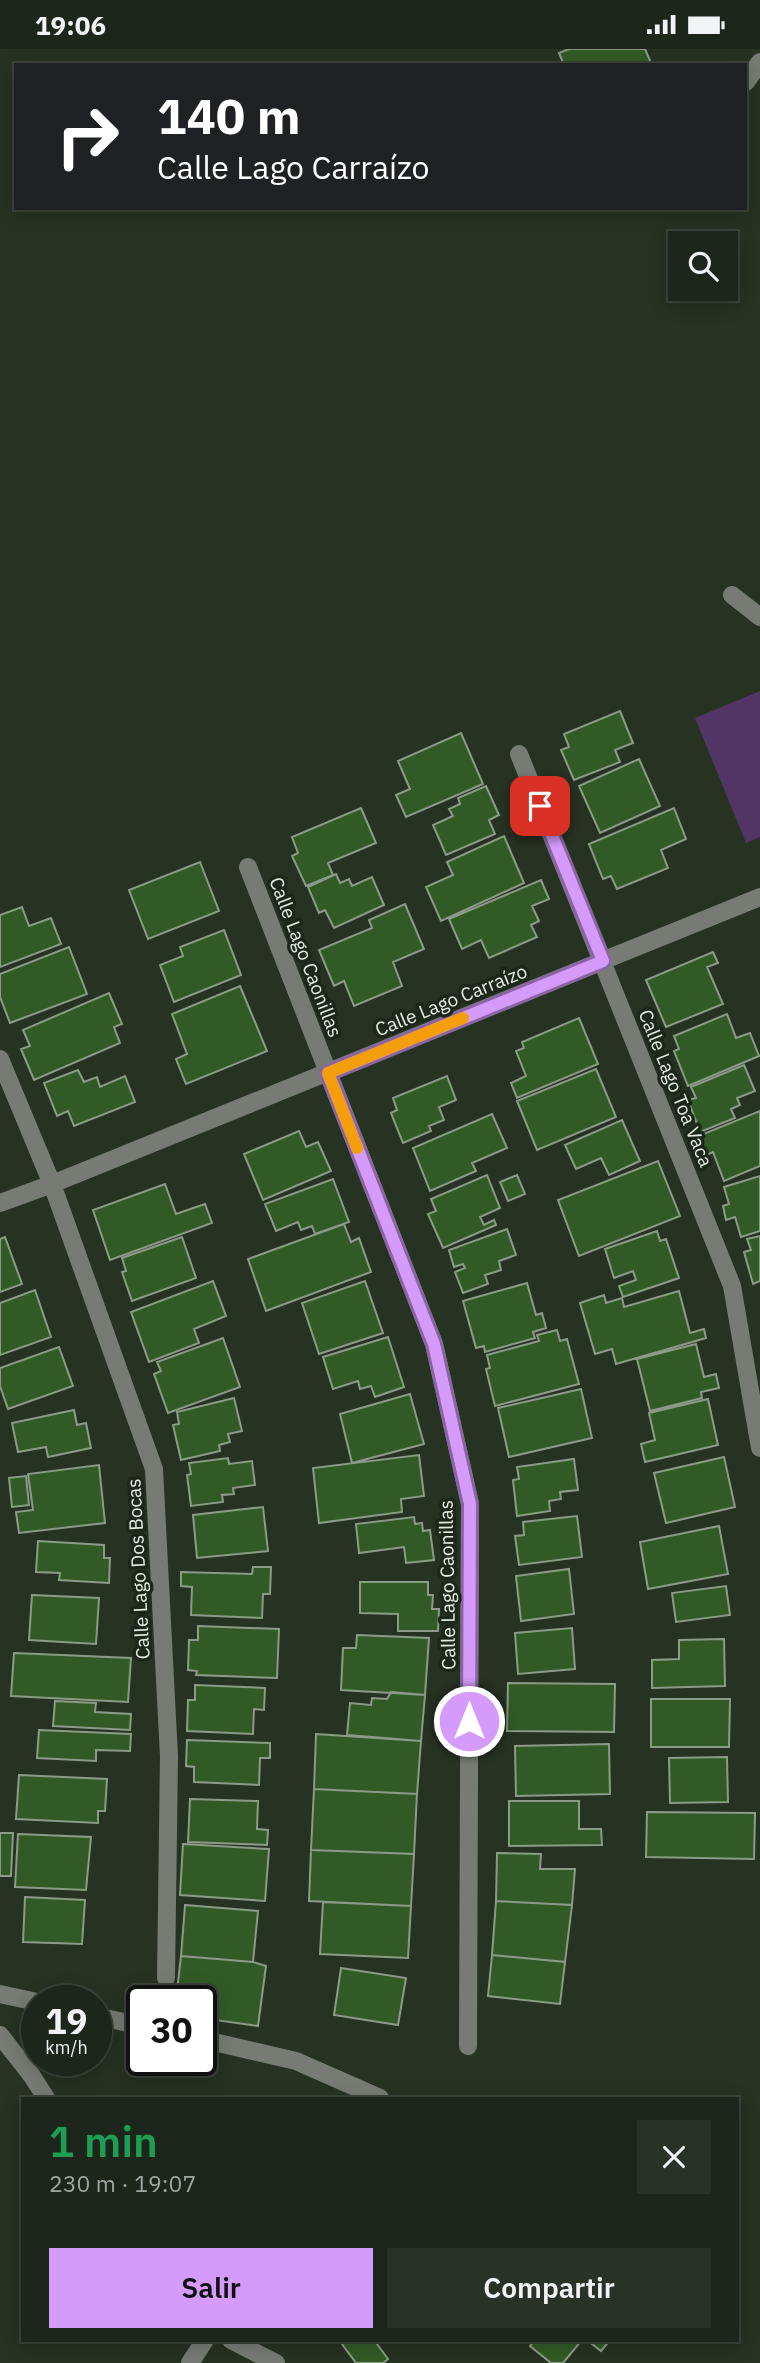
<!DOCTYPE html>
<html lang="es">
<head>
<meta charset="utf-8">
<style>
	:root { --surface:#1c261a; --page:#293227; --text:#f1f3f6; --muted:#a0a5a2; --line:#3a4339; --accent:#d59bfa }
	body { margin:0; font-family:"IBM Plex Sans",sans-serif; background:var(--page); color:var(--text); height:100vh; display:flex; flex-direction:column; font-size:26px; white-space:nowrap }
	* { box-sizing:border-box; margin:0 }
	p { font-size:23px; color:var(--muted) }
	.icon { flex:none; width:38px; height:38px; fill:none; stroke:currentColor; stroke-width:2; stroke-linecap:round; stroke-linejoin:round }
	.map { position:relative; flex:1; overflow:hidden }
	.drawer { position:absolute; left:21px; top:2048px; width:718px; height:245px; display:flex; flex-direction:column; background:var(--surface); border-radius:0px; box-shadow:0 4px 18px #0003,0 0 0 2px var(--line) }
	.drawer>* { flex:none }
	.top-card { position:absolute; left:14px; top:14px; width:733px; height:147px; border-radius:0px; box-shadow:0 4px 18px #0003,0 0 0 2px var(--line); background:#202124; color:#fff; overflow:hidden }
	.controls { position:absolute; left:668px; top:182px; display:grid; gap:14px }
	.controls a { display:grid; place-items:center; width:70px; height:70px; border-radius:0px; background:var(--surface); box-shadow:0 4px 18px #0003,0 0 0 2px var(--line); font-size:35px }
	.speed { position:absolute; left:21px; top:1936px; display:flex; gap:14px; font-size:35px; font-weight:700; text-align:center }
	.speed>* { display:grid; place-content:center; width:91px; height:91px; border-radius:50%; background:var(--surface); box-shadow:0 4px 18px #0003,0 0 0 2px var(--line); line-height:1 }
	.speed small { font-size:18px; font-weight:400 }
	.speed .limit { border:4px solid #111; border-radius:10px; background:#fff; color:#111 }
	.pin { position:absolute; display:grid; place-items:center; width:60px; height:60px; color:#fff; margin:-30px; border-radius:14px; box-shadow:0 4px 10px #0006 }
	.me { position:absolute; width:77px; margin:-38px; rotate:0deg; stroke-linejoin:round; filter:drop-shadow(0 0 5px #0008) }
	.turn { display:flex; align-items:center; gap:24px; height:147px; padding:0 28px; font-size:32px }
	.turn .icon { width:91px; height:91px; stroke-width:2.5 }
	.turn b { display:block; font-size:49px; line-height:60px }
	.round { display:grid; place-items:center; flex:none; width:74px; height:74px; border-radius:0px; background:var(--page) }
	.overview { display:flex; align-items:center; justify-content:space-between; height:119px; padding:0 28px }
	h1 { font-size:42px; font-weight:600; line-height:52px; color:#1e9e55 }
	.action { display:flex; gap:14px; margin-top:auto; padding:14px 28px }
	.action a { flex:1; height:80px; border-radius:0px; background:var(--accent); color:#111; font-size:28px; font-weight:600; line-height:80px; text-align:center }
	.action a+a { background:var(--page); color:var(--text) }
	.status { display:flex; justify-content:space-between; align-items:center; height:49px; padding:0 35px; background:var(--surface); direction:ltr }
	.status svg { height:19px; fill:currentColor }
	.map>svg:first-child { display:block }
	.green { fill:#523465 }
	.building { fill:#325a26; stroke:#8b9b87; stroke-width:2 }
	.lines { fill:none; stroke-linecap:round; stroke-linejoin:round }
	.minor { stroke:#767c74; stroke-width:18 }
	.route-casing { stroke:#8a65a2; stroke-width:18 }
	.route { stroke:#d59bfa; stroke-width:12 }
	.slow { stroke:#f59e0b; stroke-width:12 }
	.labels { text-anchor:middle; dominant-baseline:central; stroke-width:7; stroke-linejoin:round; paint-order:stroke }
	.street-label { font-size:19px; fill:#e4ede2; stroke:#1c2819 }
</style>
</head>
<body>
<div class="status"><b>19:06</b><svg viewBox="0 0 49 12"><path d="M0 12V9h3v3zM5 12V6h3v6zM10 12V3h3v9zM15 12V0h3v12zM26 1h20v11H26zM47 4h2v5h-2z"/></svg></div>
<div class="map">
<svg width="760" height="2314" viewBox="0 0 760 2314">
	<rect width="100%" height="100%" fill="#263222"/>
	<path class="green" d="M760 642V788L746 794 695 669Z"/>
	<path class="building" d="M569 0H645L652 16H564L559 4Z
		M620 662 633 694 615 701 620 713 574 731 561 701 569 698 564 685Z
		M461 684 483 735 406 768 396 746 410 740 398 712Z
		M639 710 660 757 600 784 579 737Z
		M486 737 499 766 489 771 495 785 446 806 433 776 453 767 449 760 460 755 458 749Z
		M361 759 376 794 328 814 333 826 306 837 292 807 298 804 292 788Z
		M674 759 686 790 661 801 668 819 617 840 611 827 603 830 589 795Z
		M504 787 524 834 441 872 426 838 453 826 447 813Z
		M200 813 219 862 148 890 129 841Z
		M336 825 340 834 349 830 352 837 372 828 384 856 334 879 325 861 319 864 308 838Z
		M541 831 549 850 532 857 539 872 531 876 537 888 489 909 481 891 462 900 449 870Z
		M405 855 424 900 393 913 402 937 354 957 344 932 334 937 319 901 372 879 369 871Z
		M22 858 29 877 51 869 61 895 0 918V866Z
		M224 881 241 926 174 953 160 916 183 907 180 898Z
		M69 898 87 945 10 974 0 948V925Z
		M713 903 718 914 707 918 723 955 666 978 646 931Z
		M240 937 267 1002 186 1035 176 1010 187 1005 172 965Z
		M109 944 122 975 114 978 120 994 34 1031 21 1000 30 997 23 981Z
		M727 965 736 989 750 984 759 1007 688 1037 674 1002 679 1000 674 987Z
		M579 969 598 1015 517 1049 511 1034 526 1027 516 1002 524 999 522 993Z
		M744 1016 755 1042 737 1049 740 1056 731 1060 735 1069 700 1083 688 1051 696 1049 691 1038Z
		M596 1020 616 1068 537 1101 517 1052Z
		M78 1021 84 1033 97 1028 100 1038 125 1027 135 1053 74 1077 68 1062 57 1067 44 1034Z
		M447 1027 456 1051 439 1058 444 1071 429 1077 431 1082 403 1094 391 1064 397 1061 393 1049Z
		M760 1062V1117L724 1132 713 1103 704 1107 696 1088Z
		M492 1065 507 1099 472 1114 476 1122 430 1142 413 1099Z
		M622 1071 640 1112 609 1126 601 1109 576 1120 565 1096Z
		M299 1082 306 1098 318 1093 331 1122 263 1151 244 1105Z
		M658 1112 680 1167 579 1207 558 1151Z
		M487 1126 500 1159 480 1168 484 1176 494 1171 496 1176 443 1199 428 1165 436 1162 431 1150Z
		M517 1126 525 1145 508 1152 500 1133Z
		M760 1127V1182L741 1188 735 1168 726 1171 723 1157 729 1155 724 1138Z
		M333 1130 349 1173 315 1185 312 1177 301 1181 298 1173 276 1182 265 1155Z
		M165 1135 176 1165 205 1155 212 1174 110 1211 93 1161Z
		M344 1175 351 1193 359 1189 371 1223 266 1262 248 1210Z
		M507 1180 516 1206 499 1212 501 1221 485 1226 488 1235 463 1244 455 1223 465 1219 463 1215 454 1218 449 1201Z
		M657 1182 660 1192 666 1190 679 1229 623 1248 619 1237 636 1231 633 1222 614 1229 605 1200Z
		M760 1187V1232L753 1235 744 1203 751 1201 747 1190Z
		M5 1188 22 1235 0 1243V1190Z
		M182 1188 196 1229 132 1252 122 1223 126 1222 122 1209Z
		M213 1232 226 1267 194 1280 199 1294 149 1313 131 1263Z
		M365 1232 383 1284 319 1305 302 1254Z
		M527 1234 536 1266 542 1264 546 1279 533 1283 535 1289 485 1303 484 1297 476 1299 463 1252Z
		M35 1241 51 1288 0 1306V1254Z
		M679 1242 690 1284 704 1280 706 1289 616 1315 612 1300 595 1305 580 1254 604 1246 606 1254 622 1249 624 1258Z
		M557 1281 560 1292 567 1290 579 1335 495 1357 486 1320 490 1319 487 1306 539 1292 537 1286Z
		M388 1288 404 1338 375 1348 371 1337 360 1340 358 1332 333 1340 323 1308Z
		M223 1289 240 1338 168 1364 154 1325 161 1322 157 1313Z
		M696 1295 704 1328 716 1325 719 1339 701 1343 702 1349 650 1362 637 1310Z
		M59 1298 73 1337 8 1360 0 1337V1319Z
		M581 1340 592 1389 509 1408 498 1359Z
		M410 1345 424 1395 352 1414 340 1365Z
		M234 1349 242 1382 228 1385 230 1393 219 1396 220 1402 181 1411 173 1376 179 1375 177 1363Z
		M708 1350 718 1396 645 1413 641 1395 655 1391 649 1364Z
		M74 1361 77 1376 86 1374 91 1399 48 1408 46 1398 18 1403 12 1374Z
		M419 1406 424 1447 401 1450 402 1463 319 1474 313 1419Z
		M724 1408 735 1458 666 1474 654 1424Z
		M228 1409 229 1415 252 1412 255 1436 233 1439 234 1445 222 1446 223 1453 191 1457 187 1426 191 1425 189 1414Z
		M574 1410 578 1441 560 1443 561 1450 549 1452 550 1462 517 1467 513 1431 519 1430 517 1418Z
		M99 1416 105 1474 19 1484 16 1463 33 1461 28 1425Z
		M26 1427 29 1456 12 1458 9 1429Z
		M263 1458 268 1502 197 1509 193 1466Z
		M577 1467 582 1508 519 1516 515 1487 524 1486 523 1473Z
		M414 1468 415 1475 422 1474 423 1482 430 1481 434 1511 406 1514 404 1498 359 1504 356 1475Z
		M719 1477 728 1525 648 1540 640 1493Z
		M38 1492 104 1496V1509H110L109 1534 59 1531 60 1524 36 1523Z
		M253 1518H271L270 1545H263L262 1569 191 1566 192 1538 181 1537V1523L252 1525Z
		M569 1520 574 1565 521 1572 516 1527Z
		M360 1533H428V1546H433L432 1560H439L438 1582H398V1565L360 1564Z
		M726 1537 730 1566 676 1573 672 1544Z
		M32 1546 99 1549 96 1595 29 1591Z
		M198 1577 279 1580 277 1629 196 1626 197 1622 188 1621 189 1591H198Z
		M572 1579 575 1620 518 1625 515 1584Z
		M357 1586 429 1589 425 1646 341 1641 343 1599H356Z
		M724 1590 725 1637 652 1639V1611L679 1610V1591Z
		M14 1604 131 1609 128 1653 11 1647Z
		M508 1634 615 1635 614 1683 507 1682Z
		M195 1636 265 1639 264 1661 254 1660 253 1685 187 1682 188 1651H195Z
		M391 1643 425 1646 421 1692 347 1686 350 1654 371 1656 372 1649 387 1650Z
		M651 1650H730L729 1698H651Z
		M55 1652 96 1654 95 1663 131 1665 130 1681 53 1677Z
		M39 1681 131 1685 130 1702 96 1701V1712L37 1709Z
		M316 1685 421 1692 417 1745 314 1740Z
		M187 1691 270 1694V1709H260L259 1736 194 1733V1718L186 1717Z
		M609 1695 610 1745 516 1747 515 1697Z
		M727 1708 728 1753 670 1754 669 1709Z
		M19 1726 107 1730 105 1762H98V1774L16 1770Z
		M314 1740 417 1745 414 1805 311 1801Z
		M190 1750 258 1752 257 1780 268 1781 267 1796 188 1793Z
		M509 1752H579V1780H601L602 1796 509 1797Z
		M647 1763 755 1764 754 1810 646 1808Z
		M0 1784H13L11 1827H0Z
		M18 1785 91 1788 86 1841 15 1838Z
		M183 1795 269 1800 265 1852 180 1846Z
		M311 1801 414 1805 411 1857 309 1852Z
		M497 1804 541 1805 540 1820H575L572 1856 496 1852Z
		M25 1848 85 1851 82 1895 23 1893Z
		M496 1852 572 1856 565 1913 492 1906Z
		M323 1853 411 1857 408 1909 320 1905Z
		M185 1856 258 1862 253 1913 181 1907Z
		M492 1906 565 1913 560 1955 488 1947Z
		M181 1907 253 1913 266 1917 258 1977 201 1969V1951H176Z
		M341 1919 406 1929 398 1976 334 1966Z
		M339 2291H374L388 2310 383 2314H356Z
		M535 2291H582L563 2314H551L530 2297Z
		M587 2291H610L601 2302Z"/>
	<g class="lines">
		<path class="minor" d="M746 33 760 13
			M732 546 760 568
			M519 705 732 1237 760 1399
			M248 818 434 1295 470 1455 468 1997
			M0 1010 52 1135 154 1420 169 1707 166 1929
			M0 1154 52 1135 760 848
			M0 1945 37 1953
			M96 1967 142 1977
			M0 1986 32 2027 46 2049
			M201 1990 296 2012 380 2049
			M231 2291 276 2314
			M190 2314 205 2291"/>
	</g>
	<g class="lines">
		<g class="route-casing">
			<path id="route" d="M469 1672 470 1455 434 1295 328 1024 603 912 540 757"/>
		</g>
		<use href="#route" class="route"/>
		<path class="slow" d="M357 1099 328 1024 463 969"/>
	</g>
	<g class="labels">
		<g class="street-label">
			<text transform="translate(306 908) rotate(69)">Calle Lago Caonillas</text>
			<text transform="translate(451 951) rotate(-22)">Calle Lago Carraízo</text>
			<text transform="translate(676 1039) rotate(68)">Calle Lago Toa Vaca</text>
			<text transform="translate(138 1520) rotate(-93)">Calle Lago Dos Bocas</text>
			<text transform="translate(447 1536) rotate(-91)">Calle Lago Caonillas</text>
		</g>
	</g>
</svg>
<div class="controls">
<a><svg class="icon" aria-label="search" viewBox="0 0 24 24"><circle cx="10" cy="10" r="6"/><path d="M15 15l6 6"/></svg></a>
</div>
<div class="speed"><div>19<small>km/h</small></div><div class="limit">30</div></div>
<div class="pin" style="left:540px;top:757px;background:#d93025"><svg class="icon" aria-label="arrive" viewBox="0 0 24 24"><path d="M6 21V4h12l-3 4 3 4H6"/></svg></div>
<svg class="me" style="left:469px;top:1672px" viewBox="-20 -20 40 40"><circle r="17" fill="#d59bfa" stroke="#fff" stroke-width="3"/><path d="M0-11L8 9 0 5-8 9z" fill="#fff"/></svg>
<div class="top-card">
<div class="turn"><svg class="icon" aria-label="right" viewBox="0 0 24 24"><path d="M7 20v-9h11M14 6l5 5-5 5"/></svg><div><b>140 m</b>Calle Lago Carraízo</div></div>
</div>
<section class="drawer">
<div class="overview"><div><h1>1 min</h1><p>230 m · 19:07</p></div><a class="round"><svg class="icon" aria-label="close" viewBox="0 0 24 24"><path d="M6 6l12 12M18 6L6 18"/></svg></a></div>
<div class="action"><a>Salir</a><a>Compartir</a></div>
</section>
</div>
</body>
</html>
